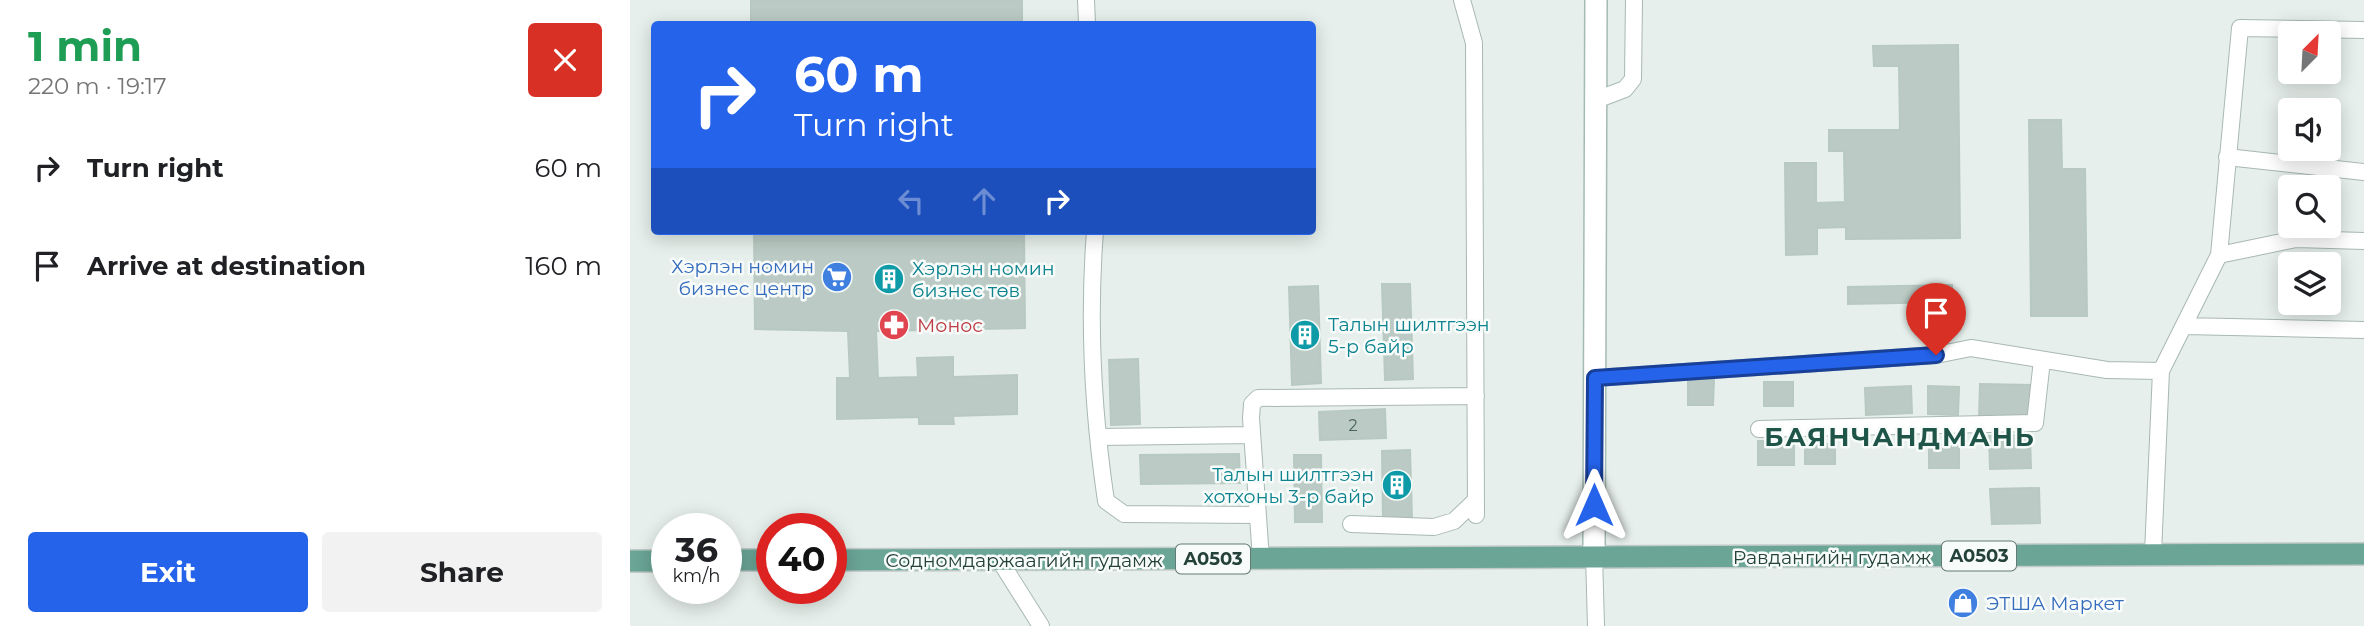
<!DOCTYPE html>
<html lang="en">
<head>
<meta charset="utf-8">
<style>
	:root { --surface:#fff; --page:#f2f2f2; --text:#202124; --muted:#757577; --accent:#2563eb }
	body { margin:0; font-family:Montserrat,sans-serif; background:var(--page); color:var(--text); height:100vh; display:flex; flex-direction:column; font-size:26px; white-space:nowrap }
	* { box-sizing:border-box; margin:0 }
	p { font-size:23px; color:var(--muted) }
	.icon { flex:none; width:38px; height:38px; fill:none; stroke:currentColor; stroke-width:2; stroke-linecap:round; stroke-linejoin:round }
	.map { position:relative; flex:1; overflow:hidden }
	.panel { display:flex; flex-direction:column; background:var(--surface); width:630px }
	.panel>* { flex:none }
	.banner { position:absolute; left:21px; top:21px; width:665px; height:214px; border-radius:7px; box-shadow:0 4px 18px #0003; background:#2563eb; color:#fff; overflow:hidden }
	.needle { width:46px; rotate:24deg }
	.buttons { position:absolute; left:1648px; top:21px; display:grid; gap:14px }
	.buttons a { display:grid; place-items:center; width:63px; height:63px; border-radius:7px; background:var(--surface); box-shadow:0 4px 18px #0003; font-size:35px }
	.speed { position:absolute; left:21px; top:513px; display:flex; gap:14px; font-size:35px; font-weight:700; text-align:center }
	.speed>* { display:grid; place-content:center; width:91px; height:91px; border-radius:50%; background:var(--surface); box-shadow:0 4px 18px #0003; line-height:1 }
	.speed small { font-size:18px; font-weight:400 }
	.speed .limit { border:10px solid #d22; background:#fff; color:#111 }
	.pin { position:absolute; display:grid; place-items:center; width:60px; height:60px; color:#fff; margin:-72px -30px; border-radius:50% 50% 50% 0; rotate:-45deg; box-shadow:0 0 7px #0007 }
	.pin .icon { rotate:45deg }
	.me { position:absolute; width:77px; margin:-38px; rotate:0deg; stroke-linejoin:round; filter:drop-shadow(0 0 5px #0008) }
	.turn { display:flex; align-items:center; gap:24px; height:147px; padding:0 28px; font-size:32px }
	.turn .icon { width:91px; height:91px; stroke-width:2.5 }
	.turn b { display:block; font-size:49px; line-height:60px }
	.lanes { display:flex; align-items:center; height:66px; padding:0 28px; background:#0003; justify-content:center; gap:35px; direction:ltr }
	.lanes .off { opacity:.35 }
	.round { display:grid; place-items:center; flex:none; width:74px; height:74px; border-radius:7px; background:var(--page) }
	.headline { display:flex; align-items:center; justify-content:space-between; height:119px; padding:0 28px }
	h1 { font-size:42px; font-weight:700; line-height:52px; color:#1e9e55 }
	.action { display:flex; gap:14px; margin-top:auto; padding:14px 28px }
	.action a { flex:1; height:80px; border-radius:7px; background:var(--accent); color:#fff; font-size:28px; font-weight:700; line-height:80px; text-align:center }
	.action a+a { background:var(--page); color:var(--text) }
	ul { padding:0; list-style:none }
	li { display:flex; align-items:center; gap:21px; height:98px; padding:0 28px }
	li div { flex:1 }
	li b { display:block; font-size:26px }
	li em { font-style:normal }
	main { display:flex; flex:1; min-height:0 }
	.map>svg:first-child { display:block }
	.building { fill:#bbcac4; stroke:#b8c9c2; stroke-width:2 }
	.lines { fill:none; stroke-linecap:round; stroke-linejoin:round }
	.street-casing { stroke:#a8b8b2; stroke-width:18 }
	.secondary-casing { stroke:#a4bbb3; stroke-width:24 }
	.primary-casing { stroke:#c2cac8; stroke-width:24 }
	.street { stroke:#fff; stroke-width:16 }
	.secondary { stroke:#fff; stroke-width:21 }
	.primary { stroke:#6aa596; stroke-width:21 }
	.route-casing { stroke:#184099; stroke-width:18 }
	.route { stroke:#2563eb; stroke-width:12 }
	.labels { text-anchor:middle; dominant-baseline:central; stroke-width:5; stroke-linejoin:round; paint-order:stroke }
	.number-label { font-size:16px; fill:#4a645c }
	.shield { fill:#f7fbf9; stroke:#637a73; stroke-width:2 }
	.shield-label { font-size:18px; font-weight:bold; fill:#24423a }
	.shop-label { font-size:19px; fill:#366cbe; stroke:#f7fbf9; text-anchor:end }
	.culture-label { font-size:19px; fill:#0d838f; stroke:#f7fbf9; text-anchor:start }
	.health-label { font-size:19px; fill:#be3a42; stroke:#f7fbf9; text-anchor:start }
	.street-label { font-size:19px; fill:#24423a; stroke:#f7fbf9 }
	.district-label { font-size:26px; font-weight:bold; letter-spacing:2px; fill:#1f5548; stroke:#f7fbf9 }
</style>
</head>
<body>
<main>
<section class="panel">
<div class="headline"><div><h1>1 min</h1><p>220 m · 19:17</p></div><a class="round" style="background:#d93025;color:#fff"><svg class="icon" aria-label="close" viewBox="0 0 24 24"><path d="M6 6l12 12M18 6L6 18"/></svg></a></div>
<ul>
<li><svg class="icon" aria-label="right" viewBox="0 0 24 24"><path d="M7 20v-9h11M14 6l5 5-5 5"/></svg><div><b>Turn right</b></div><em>60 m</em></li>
<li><svg class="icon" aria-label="arrive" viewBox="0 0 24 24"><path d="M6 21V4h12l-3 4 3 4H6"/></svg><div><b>Arrive at destination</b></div><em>160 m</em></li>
</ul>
<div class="action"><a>Exit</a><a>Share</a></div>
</section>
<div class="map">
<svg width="1734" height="626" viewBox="0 0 1734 626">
	<rect width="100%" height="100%" fill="#e6efeb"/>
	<path class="building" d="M121 0H392V24H121Z
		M1328 45 1330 238 1216 239V227L1187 228V254L1156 255 1155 163H1186V203L1215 202 1214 151H1199V130H1270L1269 66H1244L1243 46Z
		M1399 120H1431L1432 169H1455L1457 316H1401Z
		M124 231H394L395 328 246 331 248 378 288 377 287 358 323 357V377L387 375V414L323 416 324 424H289V417L207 419V378H220L218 331 125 329Z
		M752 284H780L783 379 755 380Z
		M1322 285V302L1218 304V287Z
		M688 286 691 383 662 385 659 287Z
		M508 359 510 424 481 425 479 360Z
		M1058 380H1084L1083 405H1058Z
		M1134 382H1163V406H1134Z
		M1350 384 1402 385V418L1349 417Z
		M1281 386 1282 413 1236 415 1235 388Z
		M1298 386 1329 387 1328 415 1298 414Z
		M755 409 756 438 690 440 689 412Z
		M1400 435 1401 468 1360 469 1359 436Z
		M1128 441H1164V465H1128Z
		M1299 443H1329V468H1299Z
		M1175 444H1205V464H1175Z
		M780 450 782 518 753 519 752 451Z
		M609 454 610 483 511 484 510 455Z
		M664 455H691L692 522H665Z
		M1409 488 1410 523 1362 524 1360 489Z"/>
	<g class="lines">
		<g class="street-casing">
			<path id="street" d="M456 0 457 24
				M832 0 844 43 846 515
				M966 100 995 89 1003 79 1004 0
				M1597 157 1734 172
				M465 231C458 321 463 413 476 501L494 514 628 515
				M1589 255 1666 239 1734 241
				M1554 326 1734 330
				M965 378 1306 355 1341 348 1477 370 1531 371
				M1129 429 1405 423 1412 360
				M468 437 622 435
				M721 524 804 527 824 521 846 500
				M1523 553 1531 371 1589 255 1610 28 1734 30
				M964 555 966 626
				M631 559 621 418 622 404 628 398 846 396
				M370 561 411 626"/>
		</g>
		<g class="secondary-casing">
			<path id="secondary" d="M964 555 966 0"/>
		</g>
		<g class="primary-casing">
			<path id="primary" d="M96 560H142
				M201 560 1734 554
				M0 561H37"/>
		</g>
		<use href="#street" class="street"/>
		<use href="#secondary" class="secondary"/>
		<use href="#primary" class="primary"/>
	</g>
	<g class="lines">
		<g class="route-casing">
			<path id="route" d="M964 505 965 378 1306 355"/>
		</g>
		<use href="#route" class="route"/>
	</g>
	<defs>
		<g id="supermarket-disc" transform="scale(1.575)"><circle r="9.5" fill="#3f7fe0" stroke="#f7fbf9"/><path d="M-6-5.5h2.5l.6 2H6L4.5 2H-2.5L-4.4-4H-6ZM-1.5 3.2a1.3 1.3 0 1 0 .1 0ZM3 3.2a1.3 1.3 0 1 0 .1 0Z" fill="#fff"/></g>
		<g id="building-disc" transform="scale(1.575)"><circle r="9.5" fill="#0f9aa8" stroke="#f7fbf9"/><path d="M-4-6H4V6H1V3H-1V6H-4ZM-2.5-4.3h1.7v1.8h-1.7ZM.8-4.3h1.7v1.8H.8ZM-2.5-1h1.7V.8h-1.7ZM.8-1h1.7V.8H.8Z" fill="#fff"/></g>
		<g id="pharmacy-disc" transform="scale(1.575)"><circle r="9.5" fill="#e0444e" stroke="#f7fbf9"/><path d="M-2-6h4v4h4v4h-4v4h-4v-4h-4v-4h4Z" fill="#fff"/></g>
		<g id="shop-disc" transform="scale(1.575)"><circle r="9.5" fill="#3f7fe0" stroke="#f7fbf9"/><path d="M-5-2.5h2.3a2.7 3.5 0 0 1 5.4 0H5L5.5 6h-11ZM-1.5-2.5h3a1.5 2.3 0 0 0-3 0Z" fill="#fff"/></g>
	</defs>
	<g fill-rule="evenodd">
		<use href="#supermarket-disc" x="207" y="277"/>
		<use href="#building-disc" x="259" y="279"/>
		<use href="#pharmacy-disc" x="264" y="325"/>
		<use href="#building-disc" x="675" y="335"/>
		<use href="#building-disc" x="767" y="485"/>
		<use href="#shop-disc" x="1333" y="603"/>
	</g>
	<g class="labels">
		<g class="number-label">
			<text x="723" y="425">2</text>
		</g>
		<g class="shield">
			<rect x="1312" y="541.5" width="74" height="29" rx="5"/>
			<rect x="546" y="544.5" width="74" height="29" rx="5"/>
		</g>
		<g class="shield-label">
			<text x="1349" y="556">A0503</text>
			<text x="583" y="559">A0503</text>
		</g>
		<g class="shop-label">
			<text x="184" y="266">Хэрлэн номин<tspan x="184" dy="22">бизнес центр</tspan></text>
			<text x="1356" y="603" text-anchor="start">ЭТША Маркет</text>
		</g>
		<g class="culture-label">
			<text x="282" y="268">Хэрлэн номин<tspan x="282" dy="22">бизнес төв</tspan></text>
			<text x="698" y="324">Талын шилтгээн<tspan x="698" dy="22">5-р байр</tspan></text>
			<text x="744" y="474" text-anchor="end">Талын шилтгээн<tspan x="744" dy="22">хотхоны 3-р байр</tspan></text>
		</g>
		<g class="health-label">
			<text x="287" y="325">Монос</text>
		</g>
		<g class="street-label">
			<text x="1202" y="557">Равдангийн гудамж</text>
			<text x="394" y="560">Содномдаржаагийн гудамж</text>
		</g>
		<g class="district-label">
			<text x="1270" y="437">БАЯНЧАНДМАНЬ</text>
		</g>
	</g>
</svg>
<div class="buttons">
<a><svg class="needle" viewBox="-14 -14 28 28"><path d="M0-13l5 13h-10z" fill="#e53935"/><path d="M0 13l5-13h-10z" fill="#757577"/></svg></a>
<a><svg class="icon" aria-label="sound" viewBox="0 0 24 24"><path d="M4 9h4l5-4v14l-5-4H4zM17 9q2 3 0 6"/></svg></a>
<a><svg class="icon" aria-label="search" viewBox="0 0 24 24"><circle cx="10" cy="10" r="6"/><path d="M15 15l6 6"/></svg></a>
<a><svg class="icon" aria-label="layers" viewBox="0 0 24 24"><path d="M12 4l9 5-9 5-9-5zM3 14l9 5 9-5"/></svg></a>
</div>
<div class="speed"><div>36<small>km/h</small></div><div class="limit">40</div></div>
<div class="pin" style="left:1306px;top:355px;background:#d93025"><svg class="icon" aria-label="arrive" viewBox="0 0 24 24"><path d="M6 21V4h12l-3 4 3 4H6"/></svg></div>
<svg class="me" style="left:964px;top:505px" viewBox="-20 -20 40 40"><path d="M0-17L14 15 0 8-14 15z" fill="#2563eb" stroke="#fff" stroke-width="4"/></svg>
<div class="banner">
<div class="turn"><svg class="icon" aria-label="right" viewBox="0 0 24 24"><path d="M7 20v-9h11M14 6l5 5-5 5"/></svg><div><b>60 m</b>Turn right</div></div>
<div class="lanes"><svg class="icon off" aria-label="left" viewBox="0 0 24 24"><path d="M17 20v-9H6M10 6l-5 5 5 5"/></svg><svg class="icon off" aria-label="ahead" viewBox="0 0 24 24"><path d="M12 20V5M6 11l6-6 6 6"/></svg><svg class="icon" aria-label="right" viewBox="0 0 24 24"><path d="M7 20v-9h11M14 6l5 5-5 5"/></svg></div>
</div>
</div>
</main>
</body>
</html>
